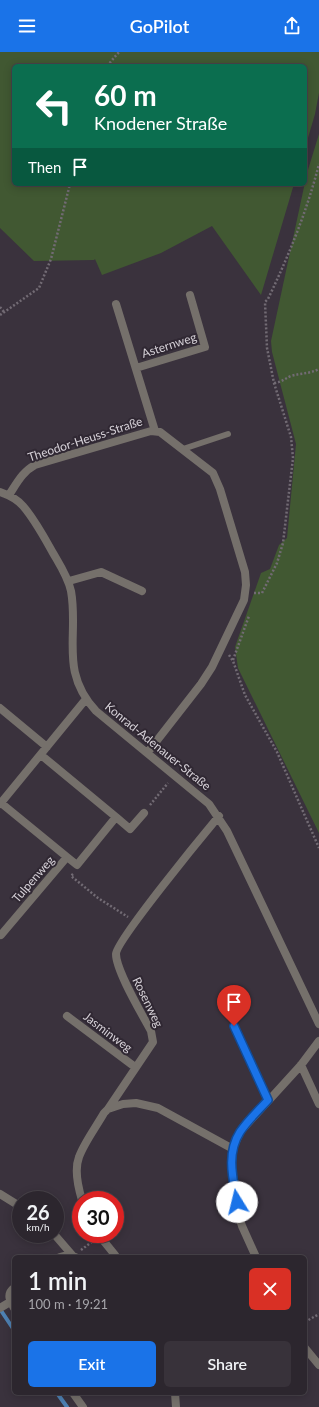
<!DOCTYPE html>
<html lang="en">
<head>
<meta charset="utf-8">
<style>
	:root { --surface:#2c262e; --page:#38323a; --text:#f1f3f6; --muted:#a6a5aa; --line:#48434a; --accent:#1a73e8 }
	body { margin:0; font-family:Lato,sans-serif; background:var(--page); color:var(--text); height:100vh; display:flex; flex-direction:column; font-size:15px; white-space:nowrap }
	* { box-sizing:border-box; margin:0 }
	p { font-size:13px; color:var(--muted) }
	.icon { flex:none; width:22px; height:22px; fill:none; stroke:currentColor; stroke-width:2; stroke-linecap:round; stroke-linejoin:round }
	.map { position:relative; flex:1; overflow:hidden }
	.drawer { position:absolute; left:12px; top:1203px; width:295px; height:140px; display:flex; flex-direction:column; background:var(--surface); border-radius:6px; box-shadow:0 2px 10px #0003,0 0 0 1px var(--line) }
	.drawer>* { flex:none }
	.banner { position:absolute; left:12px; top:12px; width:295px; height:122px; border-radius:6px; box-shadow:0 2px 10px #0003,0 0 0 1px var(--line); background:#0b6e4f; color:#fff; overflow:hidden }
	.speed { position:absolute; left:12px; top:1139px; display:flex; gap:8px; font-size:20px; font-weight:700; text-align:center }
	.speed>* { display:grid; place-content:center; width:52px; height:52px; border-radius:50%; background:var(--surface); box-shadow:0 2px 10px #0003,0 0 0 1px var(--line); line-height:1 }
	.speed small { font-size:10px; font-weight:400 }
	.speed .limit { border:6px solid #d22; background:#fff; color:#111 }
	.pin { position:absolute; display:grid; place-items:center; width:34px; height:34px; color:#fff; margin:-41px -17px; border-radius:50% 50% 50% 0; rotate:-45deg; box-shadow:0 0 4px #0007 }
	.pin .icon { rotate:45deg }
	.me { position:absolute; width:44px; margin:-22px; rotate:351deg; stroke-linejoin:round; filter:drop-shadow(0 0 3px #0008) }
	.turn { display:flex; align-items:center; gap:14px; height:84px; padding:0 16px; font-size:18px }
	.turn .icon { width:52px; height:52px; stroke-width:2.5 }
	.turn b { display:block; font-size:28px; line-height:34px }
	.then { display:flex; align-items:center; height:38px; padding:0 16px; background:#0003; gap:8px; font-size:15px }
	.round { display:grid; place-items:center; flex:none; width:42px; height:42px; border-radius:6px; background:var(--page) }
	.summary { display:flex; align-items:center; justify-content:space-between; height:68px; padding:0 16px }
	h1 { font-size:24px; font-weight:600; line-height:30px }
	.action { display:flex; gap:8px; margin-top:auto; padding:8px 16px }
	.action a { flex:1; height:46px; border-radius:6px; background:var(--accent); color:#fff; font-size:16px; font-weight:600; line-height:46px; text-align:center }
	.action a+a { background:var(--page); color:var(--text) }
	header { display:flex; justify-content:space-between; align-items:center; height:52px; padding:0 16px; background:var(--accent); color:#fff; font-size:18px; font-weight:600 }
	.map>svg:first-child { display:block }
	.green { fill:#415832 }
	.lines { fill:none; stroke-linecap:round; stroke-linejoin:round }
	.stream { stroke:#4e81b3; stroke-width:4 }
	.path { stroke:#726b74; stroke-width:2.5; stroke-dasharray:2 2; stroke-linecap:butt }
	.service { stroke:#75706b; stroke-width:6 }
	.minor { stroke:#75706b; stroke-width:8 }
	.route-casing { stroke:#114b97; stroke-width:10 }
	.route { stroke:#1a73e8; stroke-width:7 }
	.labels { text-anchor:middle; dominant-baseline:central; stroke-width:4; stroke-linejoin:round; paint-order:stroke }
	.street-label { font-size:12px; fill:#d7d2d9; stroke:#302833 }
</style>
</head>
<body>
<header><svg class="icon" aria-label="menu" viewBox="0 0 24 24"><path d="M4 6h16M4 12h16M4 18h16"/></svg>GoPilot<svg class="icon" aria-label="share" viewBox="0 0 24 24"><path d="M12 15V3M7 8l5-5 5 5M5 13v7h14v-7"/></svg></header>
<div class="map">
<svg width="319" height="1355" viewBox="0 0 319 1355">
	<rect width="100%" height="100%" fill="#3a323d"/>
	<path class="green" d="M0 0H319V41L315 62 305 96V14H14V132H294L261 243 212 174 161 201 102 223 95 207 94 208 34 209 0 176Z
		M319 82V781L238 616 235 595 261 521 270 517 279 493 287 486 296 392 272 300 271 289 307 121Z"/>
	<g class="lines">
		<path class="stream" d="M0 1257 14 1278
			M57 1341 67 1355"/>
		<path class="path" d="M107 14 119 0
			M0 255 4 260
			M0 263 39 236 51 207 70 132
			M274 331C282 330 284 327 291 324 301 321 309 322 319 317
			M254 541H262L277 511 283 491 293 406 291 385 274 331 267 296 265 250 268 247C289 203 307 159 319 112
			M229 603 233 609 245 643 277 700 319 796
			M233 608 249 564
			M150 753 168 731
			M73 822 71 824 98 846 128 865
			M81 1198 93 1189
			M305 1270 319 1262"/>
		<path class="service" d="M183 397 228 382"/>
		<path class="minor" d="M116 252 155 379
			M136 316 205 295 190 243
			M0 440C9 443 17 447 23 454 35 468 44 485 53 501 60 513 68 525 71 539 79 584 59 619 96 659L209 752 227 779 319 972
			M9 443C17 431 22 420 35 413L151 379 160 380 213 421 220 437 245 520 246 533 244 548 212 615 201 632 148 700
			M69 529 101 520 142 539
			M0 656 47 695
			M41 703 116 765
			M1 751 67 805
			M0 752 86 647
			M1 883 67 805 77 813 116 765 130 777 144 761
			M67 964 135 1015
			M234 974 268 1048
			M301 1013 319 1052
			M108 1057 153 990 151 979C142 962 116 919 116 902 116 889 204 782 219 764
			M0 1142 21 1155
			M82 1148C78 1135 74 1118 79 1105 84 1091 96 1075 104 1061L108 1057 123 1052 136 1051 158 1056 233 1097
			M54 1182 73 1204
			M98 1182 115 1203 111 1205
			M60 1205 67 1203 75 1205
			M256 1205 242 1174 238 1161 232 1122V1109L233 1097 240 1080 301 1013 319 989
			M14 1236C6 1242 10 1249 14 1256
			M0 1256 10 1250
			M305 1296 319 1313
			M73 1341 83 1355
			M175 1341 176 1355"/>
	</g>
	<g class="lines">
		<g class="route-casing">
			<path id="route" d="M234 974 268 1048C259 1058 247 1069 240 1080 226 1102 233 1127 237 1150"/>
		</g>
		<use href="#route" class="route"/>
	</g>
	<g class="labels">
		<g class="street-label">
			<text transform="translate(169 293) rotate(-18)">Asternweg</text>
			<text transform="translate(85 387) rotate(-18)">Theodor-Heuss-Straße</text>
			<text transform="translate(158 694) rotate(39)">Konrad-Adenauer-Straße</text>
			<text transform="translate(33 827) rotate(-49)">Tulpenweg</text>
			<text transform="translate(148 950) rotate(64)">Rosenweg</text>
			<text transform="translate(108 980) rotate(37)">Jasminweg</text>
		</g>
	</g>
</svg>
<div class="speed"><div>26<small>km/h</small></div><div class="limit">30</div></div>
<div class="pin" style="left:234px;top:974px;background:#d93025"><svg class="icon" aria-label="arrive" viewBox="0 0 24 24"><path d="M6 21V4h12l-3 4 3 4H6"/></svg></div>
<svg class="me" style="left:237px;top:1150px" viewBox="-20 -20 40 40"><circle r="19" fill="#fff"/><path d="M0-13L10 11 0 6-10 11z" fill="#1a73e8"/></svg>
<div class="banner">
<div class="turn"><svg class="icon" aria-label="left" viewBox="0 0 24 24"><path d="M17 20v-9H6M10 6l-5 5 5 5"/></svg><div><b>60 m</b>Knodener Straße</div></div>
<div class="then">Then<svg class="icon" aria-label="arrive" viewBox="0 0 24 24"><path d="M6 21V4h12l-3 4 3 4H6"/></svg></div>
</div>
<section class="drawer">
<div class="summary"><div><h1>1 min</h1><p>100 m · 19:21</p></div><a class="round" style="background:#d93025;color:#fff"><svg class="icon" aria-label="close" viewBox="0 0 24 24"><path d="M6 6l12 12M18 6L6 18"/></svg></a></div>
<div class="action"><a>Exit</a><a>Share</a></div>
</section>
</div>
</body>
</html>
